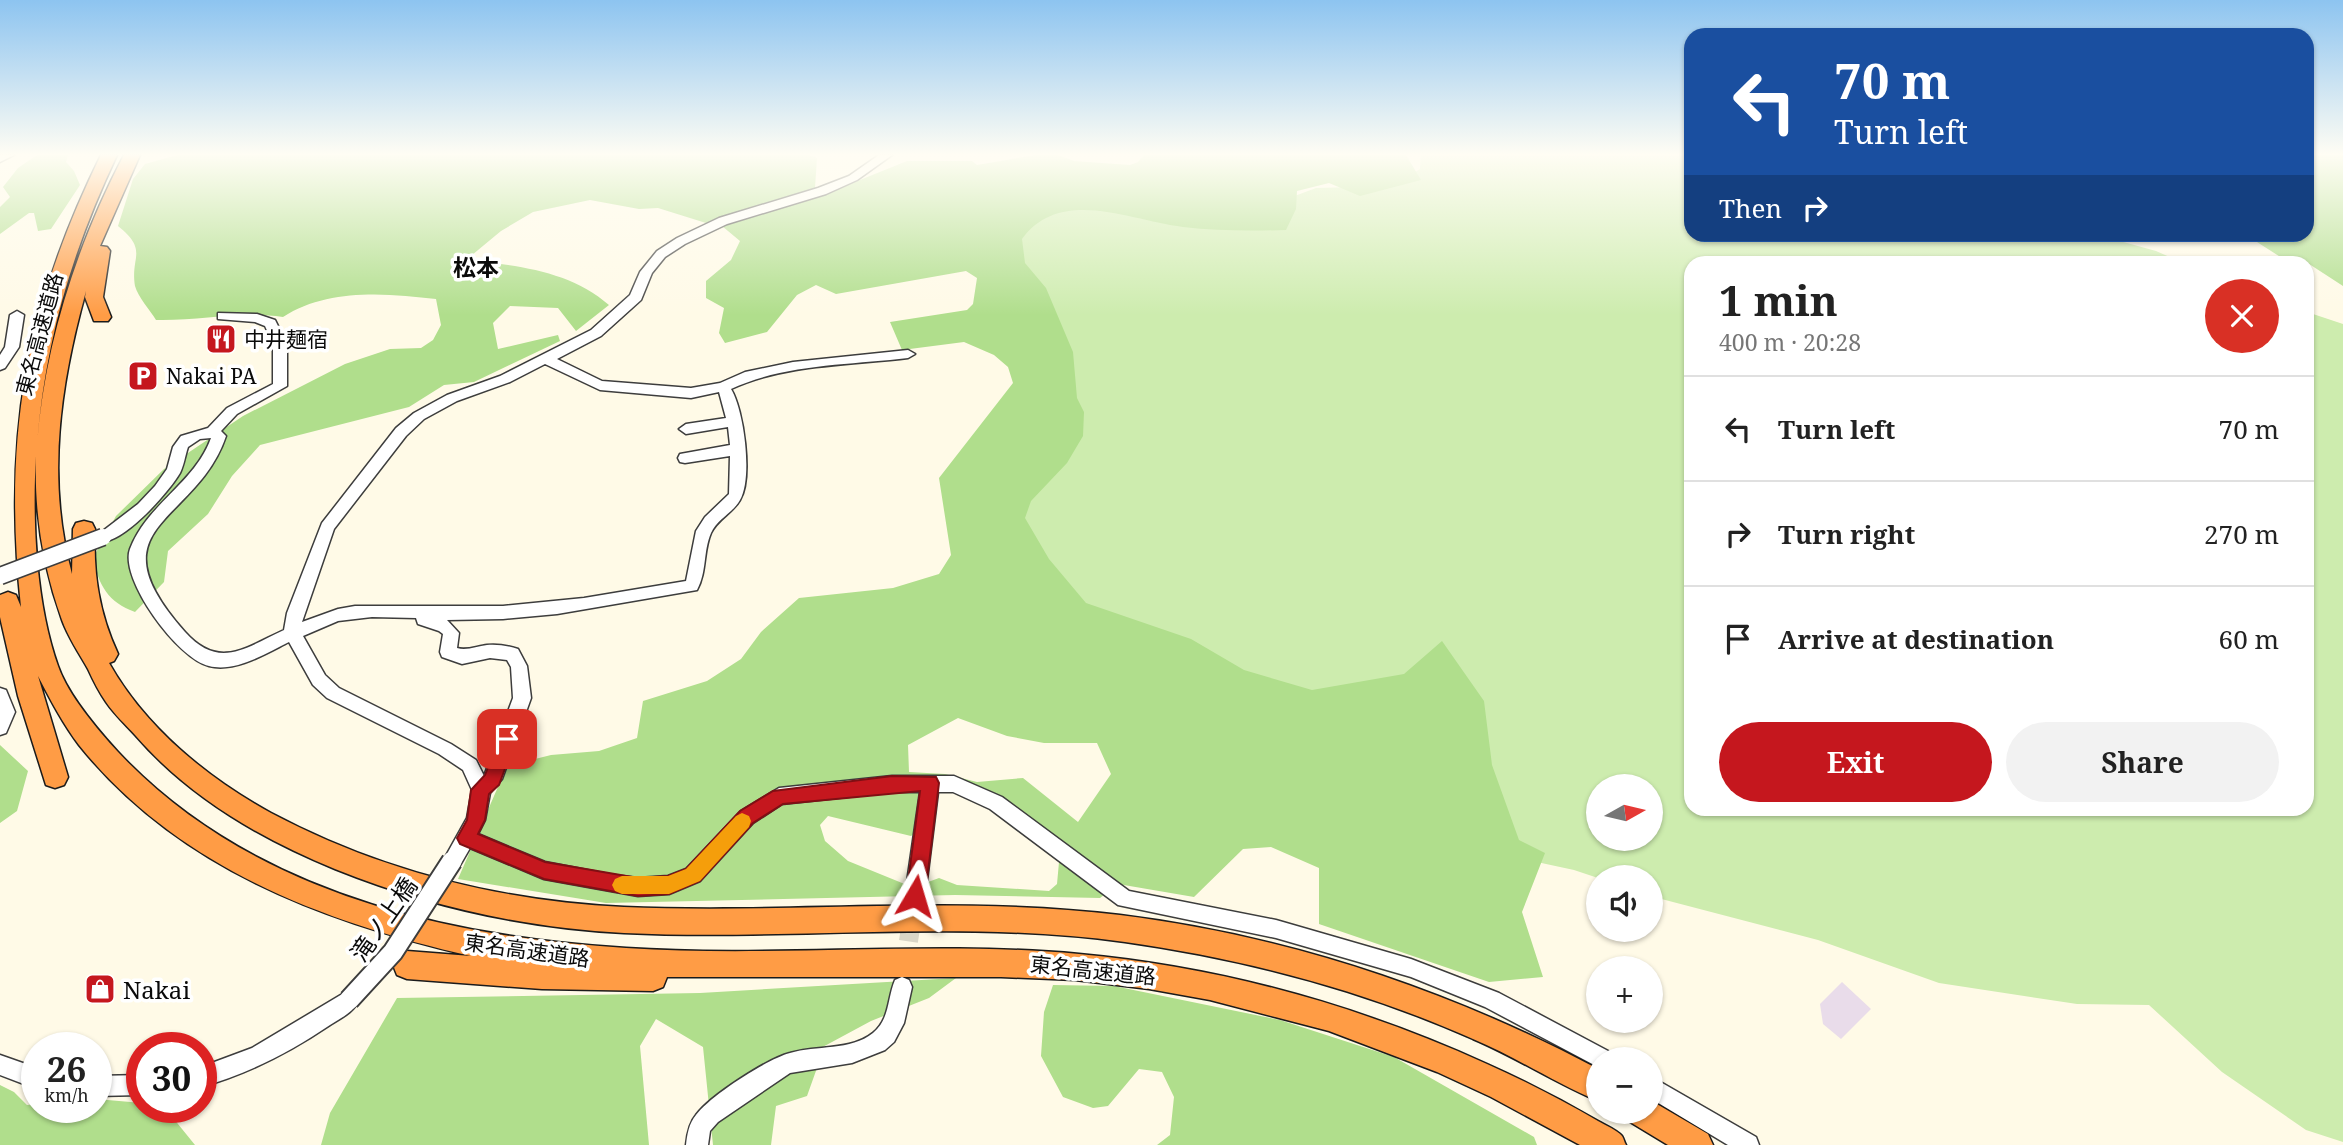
<!DOCTYPE html>
<html lang="en">
<head>
<meta charset="utf-8">
<style>
	:root { --surface:#fff; --page:#f2f2f2; --text:#222; --muted:#767676; --line:#e0e0e0; --accent:#c5171e }
	body { margin:0; font-family:"Noto Serif","Noto Sans JP",serif; background:var(--page); color:var(--text); height:100vh; display:flex; flex-direction:column; font-size:26px; white-space:nowrap }
	* { box-sizing:border-box; margin:0 }
	p { font-size:23px; color:var(--muted) }
	.icon { flex:none; width:38px; height:38px; fill:none; stroke:currentColor; stroke-width:2; stroke-linecap:round; stroke-linejoin:round }
	.map { position:relative; flex:1; overflow:hidden }
	.sheet { position:absolute; left:1684px; top:256px; width:630px; height:560px; display:flex; flex-direction:column; background:var(--surface); border-radius:21px; box-shadow:0 2px 5px #0004 }
	.sheet>* { flex:none }
	.guide { position:absolute; left:1684px; top:28px; width:630px; height:214px; border-radius:21px; box-shadow:0 2px 5px #0004; background:#1a4fa0; color:#fff; overflow:hidden }
	.needle { width:46px; rotate:82deg }
	.controls { position:absolute; left:1586px; top:774px; display:grid; gap:14px }
	.controls a { display:grid; place-items:center; width:77px; height:77px; border-radius:50%; background:var(--surface); box-shadow:0 2px 5px #0004; font-size:35px }
	.speed { position:absolute; left:21px; top:1032px; display:flex; gap:14px; font-size:35px; font-weight:700; text-align:center }
	.speed>* { display:grid; place-content:center; width:91px; height:91px; border-radius:50%; background:var(--surface); box-shadow:0 2px 5px #0004; line-height:1 }
	.speed small { font-size:18px; font-weight:400 }
	.speed .limit { border:10px solid #d22; background:#fff; color:#111 }
	.pin { position:absolute; display:grid; place-items:center; width:60px; height:60px; color:#fff; margin:-30px; border-radius:14px; box-shadow:0 4px 10px #0006 }
	.me { position:absolute; width:77px; margin:-38px; rotate:7deg; stroke-linejoin:round; filter:drop-shadow(0 0 5px #0008) }
	.turn { display:flex; align-items:center; gap:24px; height:147px; padding:0 35px; font-size:32px }
	.turn .icon { width:91px; height:91px; stroke-width:2.5 }
	.turn b { display:block; font-size:49px; line-height:60px }
	.then { display:flex; align-items:center; height:66px; padding:0 35px; background:#0003; gap:14px; font-size:26px }
	.round { display:grid; place-items:center; flex:none; width:74px; height:74px; border-radius:37px; background:var(--page) }
	.overview { display:flex; align-items:center; justify-content:space-between; height:119px; padding:0 35px }
	h1 { font-size:42px; font-weight:700; line-height:52px }
	.cta { display:flex; gap:14px; margin-top:auto; padding:14px 35px }
	.cta a { flex:1; height:80px; border-radius:42px; background:var(--accent); color:#fff; font-size:28px; font-weight:700; line-height:80px; text-align:center }
	.cta a+a { background:var(--page); color:var(--text) }
	ul { padding:0; list-style:none }
	li { display:flex; align-items:center; gap:21px; height:105px; padding:0 35px; border-top:2px solid var(--line) }
	li div { flex:1 }
	li b { display:block; font-size:26px }
	li em { font-style:normal }
	.map>svg:first-child { display:block }
	.industrial { fill:#e9dcea }
	.green { fill:#cdecae; fill-rule:evenodd }
	.forest { fill:#b0de8c; fill-rule:evenodd }
	.lines { fill:none; stroke-linecap:round; stroke-linejoin:round }
	.minor-tunnel { stroke:#dad6c6; stroke-width:19; stroke-dasharray:19 10; stroke-linecap:butt }
	.minor-casing { stroke:#3d3d3d; stroke-width:3 }
	.highway-casing { stroke:#1b1b1b; stroke-width:3 }
	.minor { fill:#fff; fill-rule:evenodd }
	.highway { fill:#ff9c45; fill-rule:evenodd }
	.minor-bridge-far1-casing { stroke:#3d3d3d; stroke-width:19; stroke-linecap:butt }
	.minor-bridge-casing { stroke:#3d3d3d; stroke-width:23; stroke-linecap:butt }
	.minor-bridge-far1 { stroke:#fff; stroke-width:16 }
	.minor-bridge { stroke:#fff; stroke-width:19 }
	.route { fill:#c5171e; stroke:#800f14; stroke-width:2 }
	.slow { fill:#f59e0b }
	.labels { text-anchor:middle; dominant-baseline:central; stroke-width:7; stroke-linejoin:round; paint-order:stroke }
	.street-label { font-size:21px; fill:#0a0a0a; stroke:#fff }
	.poi-label { font-size:21px; fill:#0a0a0a; stroke:#fff; text-anchor:start }
	.neighbourhood-label { font-size:23px; font-weight:bold; fill:#0a0a0a; stroke:#fff }
	.near-street-label { font-size:24px; fill:#0a0a0a; stroke:#fff }
	.near-poi-label { font-size:24px; fill:#0a0a0a; stroke:#fff; text-anchor:start }
</style>
</head>
<body>
<div class="map">
<svg width="2343" height="1145" viewBox="0 0 2343 1145">
	<rect width="100%" height="100%" fill="#fffae7"/>
	<path class="industrial" d="M1842 982 1871 1009 1841 1039 1823 1024 1820 1004Z"/>
	<path class="green" d="M1421 155H1690V234L2098 235 2156 251 2181 262H1690V808H2306L2307 312 2343 324V1142L2306 1130 2222 1072 2149 1005 2077 1004 1939 983 1818 940 1650 896V877L1598 878 1574 870 1505 855 1335 703 1044 603 1014 519 1026 453 1005 241 1041 202 1268 206 1316 188 1393 186 1420 169ZM1598 786H1650V838H1598Z"/>
	<path class="forest" d="M37 155H68L66 162 74 171 80 185 51 229 38 231 34 213H29L0 234V207L10 197 3 187 18 168Z
		M177 155H810L817 158 815 188 706 223 658 208 639 209 590 200 533 212 501 231 466 260C516 265 571 271 609 305L576 331 558 308 510 306 493 323 498 349 558 335 560 341 474 382 444 385 409 407 260 445 232 476 208 514 168 551 164 582 135 612C108 602 99 586 93 558L116 516 164 469 243 416 345 364 390 349 421 348 433 340 441 325 436 299C387 293 327 288 283 317 241 311 199 321 156 320 150 310 138 297 135 286 130 256 149 251 118 226L133 179 145 164Z
		M1035 155H1058L1074 161 1130 165 1138 162 1144 155H1406L1421 180 1360 196 1329 183 1297 191 1296 209 1286 230C1252 231 1217 231 1183 227 1131 221 1061 186 1022 239L1025 263 1046 288 1073 352 1077 398 1084 412 1083 436 1067 463 1031 501 1025 518 1049 559 1086 603 1191 639 1244 670 1312 690 1404 674 1442 641 1484 701 1492 765 1519 840 1545 853 1522 912 1543 977 1489 982 1319 924V868L1271 847 1243 849 1194 897 1118 884 1100 898 955 895 606 903 458 879 507 766 551 755 599 751 637 738 643 701 707 681 741 659 761 632 799 598 893 588 939 574 951 555 939 478 1013 383 1008 367 994 355 964 342 902 350 890 322 967 310 973 304 977 278 966 271 836 294 816 285 797 295 767 332 725 343 719 333 724 308 706 298V281L731 260 740 241 722 226 850 184 907 161H972L977 165ZM958 718 1007 736 1044 743H1097L1111 774 1078 822 1023 778 977 782 945 774 909 772 908 745ZM950 788 1009 805 1060 851 1057 884 1049 891 957 885 939 878 920 885H907L848 861 825 841 820 825 828 816 911 836C928 824 937 812 938 790Z
		M2307 155H2343V286L2303 260 2282 258 2246 235 2223 239 2213 235 2306 234Z
		M0 745 28 771 17 811 0 823Z
		M956 978 929 998 871 1021 819 1049 817 1068 807 1096 776 1106 771 1145H713L703 1047 656 1019 640 1046 649 1145H321L330 1113 397 998 700 993Z
		M1053 985 1114 986 1280 1020 1394 1057 1534 1137 1537 1145H1157L1170 1135 1174 1097 1162 1072 1139 1069 1108 1106 1093 1108 1063 1097 1041 1056 1044 1012Z
		M0 1085 14 1092 27 1105 37 1104V1108H96V1099L142 1103V1108H165L195 1145H0Z"/>
	<g class="lines">
		<path class="minor-tunnel" d="M904 970 913 912"/>
		<g class="minor-casing">
			<path id="minor" d="M0 155H14L0 162Z
				M879 155H892L857 180 826 194 727 224 685 244 665 257 652 273 641 300 601 336 557 359 602 381 691 388 720 383 745 372 793 362 908 350 915 354 908 358C850 365 784 364 731 389 744 410 753 478 740 500 733 513 717 519 711 533 703 551 707 572 697 590L557 614 503 619 447 620 459 633 457 648C467 651 477 646 487 645 497 644 509 646 518 649L527 666 531 698 502 779 490 793 485 820 478 834 545 862 613 875 638 878 668 876 686 869 741 811 779 788 892 776H954L1002 797 1129 891 1276 920 1411 959 1499 993 1610 1052 1613 1059H1598V1067L1485 1007 1411 977 1276 938 1118 905 990 809 953 792H938L925 896 922 902 915 905 908 902 905 896 920 792H892L782 804 753 823 700 881 669 894 638 896 544 879 470 848 459 867 452 869 445 867 443 861 467 818 472 790 463 770 439 754 327 698 313 685 289 642C267 653 235 673 209 666 178 659 119 579 130 549 147 504 195 483 211 438L200 439 188 447C185 456 184 465 180 473 169 492 120 548 98 541L95 537 138 504 155 486 167 469 173 447 181 436 208 428 227 408 273 384V344L265 326 255 322 218 319V313L257 314 275 320 287 344V386L237 414 221 431 226 436C196 525 89 524 185 632 219 670 245 648 284 630L287 613 322 523 396 428 414 413 447 395 500 376 591 330 630 295 640 272 657 251 677 238 719 218 818 188 849 176ZM545 364 600 390 691 398 719 392 726 418 686 424 679 429 686 434 728 427 730 445 680 454 678 458 680 462 685 463 730 456 729 494 705 517 696 531 686 581 584 598 503 606H355L338 609 302 622 334 529 406 436 424 419 457 401 510 382ZM372 617 416 618 418 624 439 631 443 634 440 652 442 657 462 664 490 658 507 660 511 667 513 698 484 776 476 760 451 744 339 688 325 675 303 636 338 621Z
				M17 311 24 315 19 347 5 368 0 370V355L5 347 10 315Z
				M0 688 6 690 15 712 6 733 0 735Z
				M902 977 909 980 912 987 904 1023 894 1042 885 1050 852 1063 790 1073 718 1122 710 1131 708 1145H686C687 1135 689 1123 696 1115 710 1096 767 1059 790 1053 816 1045 851 1051 873 1033 890 1019 887 999 895 980Z
				M349 990 356 993 359 1000C354 1012 341 1018 330 1025 290 1052 248 1074 201 1087V1067L252 1048Z
				M0 1055 37 1068V1089L0 1075Z
				M142 1075V1095L96 1096V1076Z
				M1650 1076 1756 1137 1759 1145H1728L1650 1098Z"/>
		</g>
		<g class="highway-casing">
			<path id="highway" d="M101 155H117C73 248 45 341 37 444 45 342 77 245 124 155H140L100 246 107 247 110 251 103 297 111 317 108 321H94L85 297 86 291C60 384 46 480 72 574L73 529 76 523 84 521 92 523 95 529C93 574 99 613 118 654L114 661 109 663C145 727 207 778 271 813 380 871 501 901 624 907 790 914 956 895 1120 915 1288 936 1449 990 1598 1069V1101C1555 1083 1516 1057 1473 1039 1363 990 1245 959 1125 942 959 919 791 941 624 933 525 928 427 906 335 869 261 839 189 797 136 736 126 725 114 714 106 702 99 692 93 680 88 669 79 653 68 637 62 620 43 567 34 512 36 456 32 521 36 604 58 666 68 695 97 729 118 752 248 891 443 937 626 948 777 958 929 940 1079 954 1221 967 1357 1005 1487 1064 1525 1081 1562 1100 1598 1121 1605 1125 1617 1130 1622 1136 1624 1139 1624 1142 1626 1145H1580L1491 1097 1437 1072 1329 1031 1210 1000 1149 989 1075 980 1001 977H667L663 987 653 991 542 989 407 979 397 975 393 965 397 955 407 951 471 956C323 922 177 867 79 745 63 724 50 699 38 676L68 777 64 785 55 788 46 785 18 696 0 617V595L8 592 16 595 21 607C3 436 25 310 101 155Z
				M1650 1100 1708 1134 1713 1145H1668L1630 1122 1626 1111H1650Z"/>
		</g>
		<use href="#minor" class="minor"/>
		<use href="#highway" class="highway"/>
		<g class="minor-bridge-far1-casing">
			<path id="minor-bridge-far1" d="M0 576 103 537"/>
		</g>
		<g class="minor-bridge-casing">
			<path id="minor-bridge" d="M349 1000 393 952 452 861"/>
		</g>
		<use href="#minor-bridge-far1" class="minor-bridge-far1"/>
		<use href="#minor-bridge" class="minor-bridge"/>
	</g>
	<linearGradient id="sky" x2="0" y2="1"><stop stop-color="#8dc4f0"/><stop offset="0.49" stop-color="#fffdf4"/><stop offset="1" stop-color="#fffdf4" stop-opacity="0"/></linearGradient>
	<rect width="2343" height="315" fill="url(#sky)"/>
	<path class="route" d="M507 731 514 733 516 739 499 785 489 794 485 820 478 834 545 862 638 878 668 876 686 869 740 811 773 791 892 776 936 777 939 783 925 896 922 902 915 905 908 902 906 896 920 791 783 804 753 823 700 881 669 894 638 896 544 879 460 844 457 838 467 820 471 790 485 775 501 733Z"/>
	<path class="slow" d="M742 813 749 816 751 821 749 827 700 881 669 894H622L615 891 612 885 615 879 622 876H668L686 869 736 816Z"/>
	<defs>
		<g id="restaurant-square" transform="scale(1.575)"><rect x="-9" y="-9" width="18" height="18" rx="4" fill="#c5171e" stroke="#fff"/><path d="M-5-6h1v4h1v-4h1v4h1v-4h1v5L-1.5 .5V6h-2V.5L-5-1ZM5-6V6H3V1.5H1.5Q1.5-4 5-6Z" fill="#fff"/></g>
		<g id="parking-square" transform="scale(1.575)"><rect x="-9" y="-9" width="18" height="18" rx="4" fill="#c5171e" stroke="#fff"/><path d="M-3.5-5.5H1a3.5 3.5 0 0 1 0 7H-1V5.5H-3.5ZM-1-3.4V-.6H.8a1.4 1.4 0 0 0 0-2.8Z" fill="#fff"/></g>
		<g id="shop-square" transform="scale(1.575)"><rect x="-9" y="-9" width="18" height="18" rx="4" fill="#c5171e" stroke="#fff"/><path d="M-5-2.5h2.3a2.7 3.5 0 0 1 5.4 0H5L5.5 6h-11ZM-1.5-2.5h3a1.5 2.3 0 0 0-3 0Z" fill="#fff"/></g>
	</defs>
	<g fill-rule="evenodd">
		<use href="#restaurant-square" x="221" y="339"/>
		<use href="#parking-square" x="143" y="376"/>
		<use href="#shop-square" x="100" y="989"/>
	</g>
	<g class="labels">
		<g class="street-label">
			<text transform="translate(39 334) rotate(-75)">東名高速道路</text>
			<text transform="translate(527 950) rotate(8)">東名高速道路</text>
			<text transform="translate(1093 970) rotate(6)">東名高速道路</text>
		</g>
		<g class="poi-label">
			<text x="244" y="339">中井麺宿</text>
			<text x="166" y="376">Nakai PA</text>
		</g>
		<g class="neighbourhood-label">
			<text x="476" y="267">松本</text>
		</g>
		<g class="near-street-label">
			<text transform="translate(383 919) rotate(-55)">滝ノ上橋</text>
		</g>
		<g class="near-poi-label">
			<text x="123" y="989">Nakai</text>
		</g>
	</g>
</svg>
<div class="controls">
<a><svg class="needle" viewBox="-14 -14 28 28"><path d="M0-13l5 13h-10z" fill="#e53935"/><path d="M0 13l5-13h-10z" fill="#767676"/></svg></a>
<a><svg class="icon" aria-label="sound" viewBox="0 0 24 24"><path d="M4 9h4l5-4v14l-5-4H4zM17 9q2 3 0 6"/></svg></a>
<a>+</a>
<a>−</a>
</div>
<div class="speed"><div>26<small>km/h</small></div><div class="limit">30</div></div>
<div class="pin" style="left:507px;top:739px;background:#d93025"><svg class="icon" aria-label="arrive" viewBox="0 0 24 24"><path d="M6 21V4h12l-3 4 3 4H6"/></svg></div>
<svg class="me" style="left:915px;top:896px" viewBox="-20 -20 40 40"><path d="M0-17L14 15 0 8-14 15z" fill="#c5171e" stroke="#fff" stroke-width="4"/></svg>
<div class="guide">
<div class="turn"><svg class="icon" aria-label="left" viewBox="0 0 24 24"><path d="M17 20v-9H6M10 6l-5 5 5 5"/></svg><div><b>70 m</b>Turn left</div></div>
<div class="then">Then<svg class="icon" aria-label="right" viewBox="0 0 24 24"><path d="M7 20v-9h11M14 6l5 5-5 5"/></svg></div>
</div>
<section class="sheet">
<div class="overview"><div><h1>1 min</h1><p>400 m · 20:28</p></div><a class="round" style="background:#d93025;color:#fff"><svg class="icon" aria-label="close" viewBox="0 0 24 24"><path d="M6 6l12 12M18 6L6 18"/></svg></a></div>
<ul>
<li><svg class="icon" aria-label="left" viewBox="0 0 24 24"><path d="M17 20v-9H6M10 6l-5 5 5 5"/></svg><div><b>Turn left</b></div><em>70 m</em></li>
<li><svg class="icon" aria-label="right" viewBox="0 0 24 24"><path d="M7 20v-9h11M14 6l5 5-5 5"/></svg><div><b>Turn right</b></div><em>270 m</em></li>
<li><svg class="icon" aria-label="arrive" viewBox="0 0 24 24"><path d="M6 21V4h12l-3 4 3 4H6"/></svg><div><b>Arrive at destination</b></div><em>60 m</em></li>
</ul>
<div class="cta"><a>Exit</a><a>Share</a></div>
</section>
</div>
</body>
</html>
